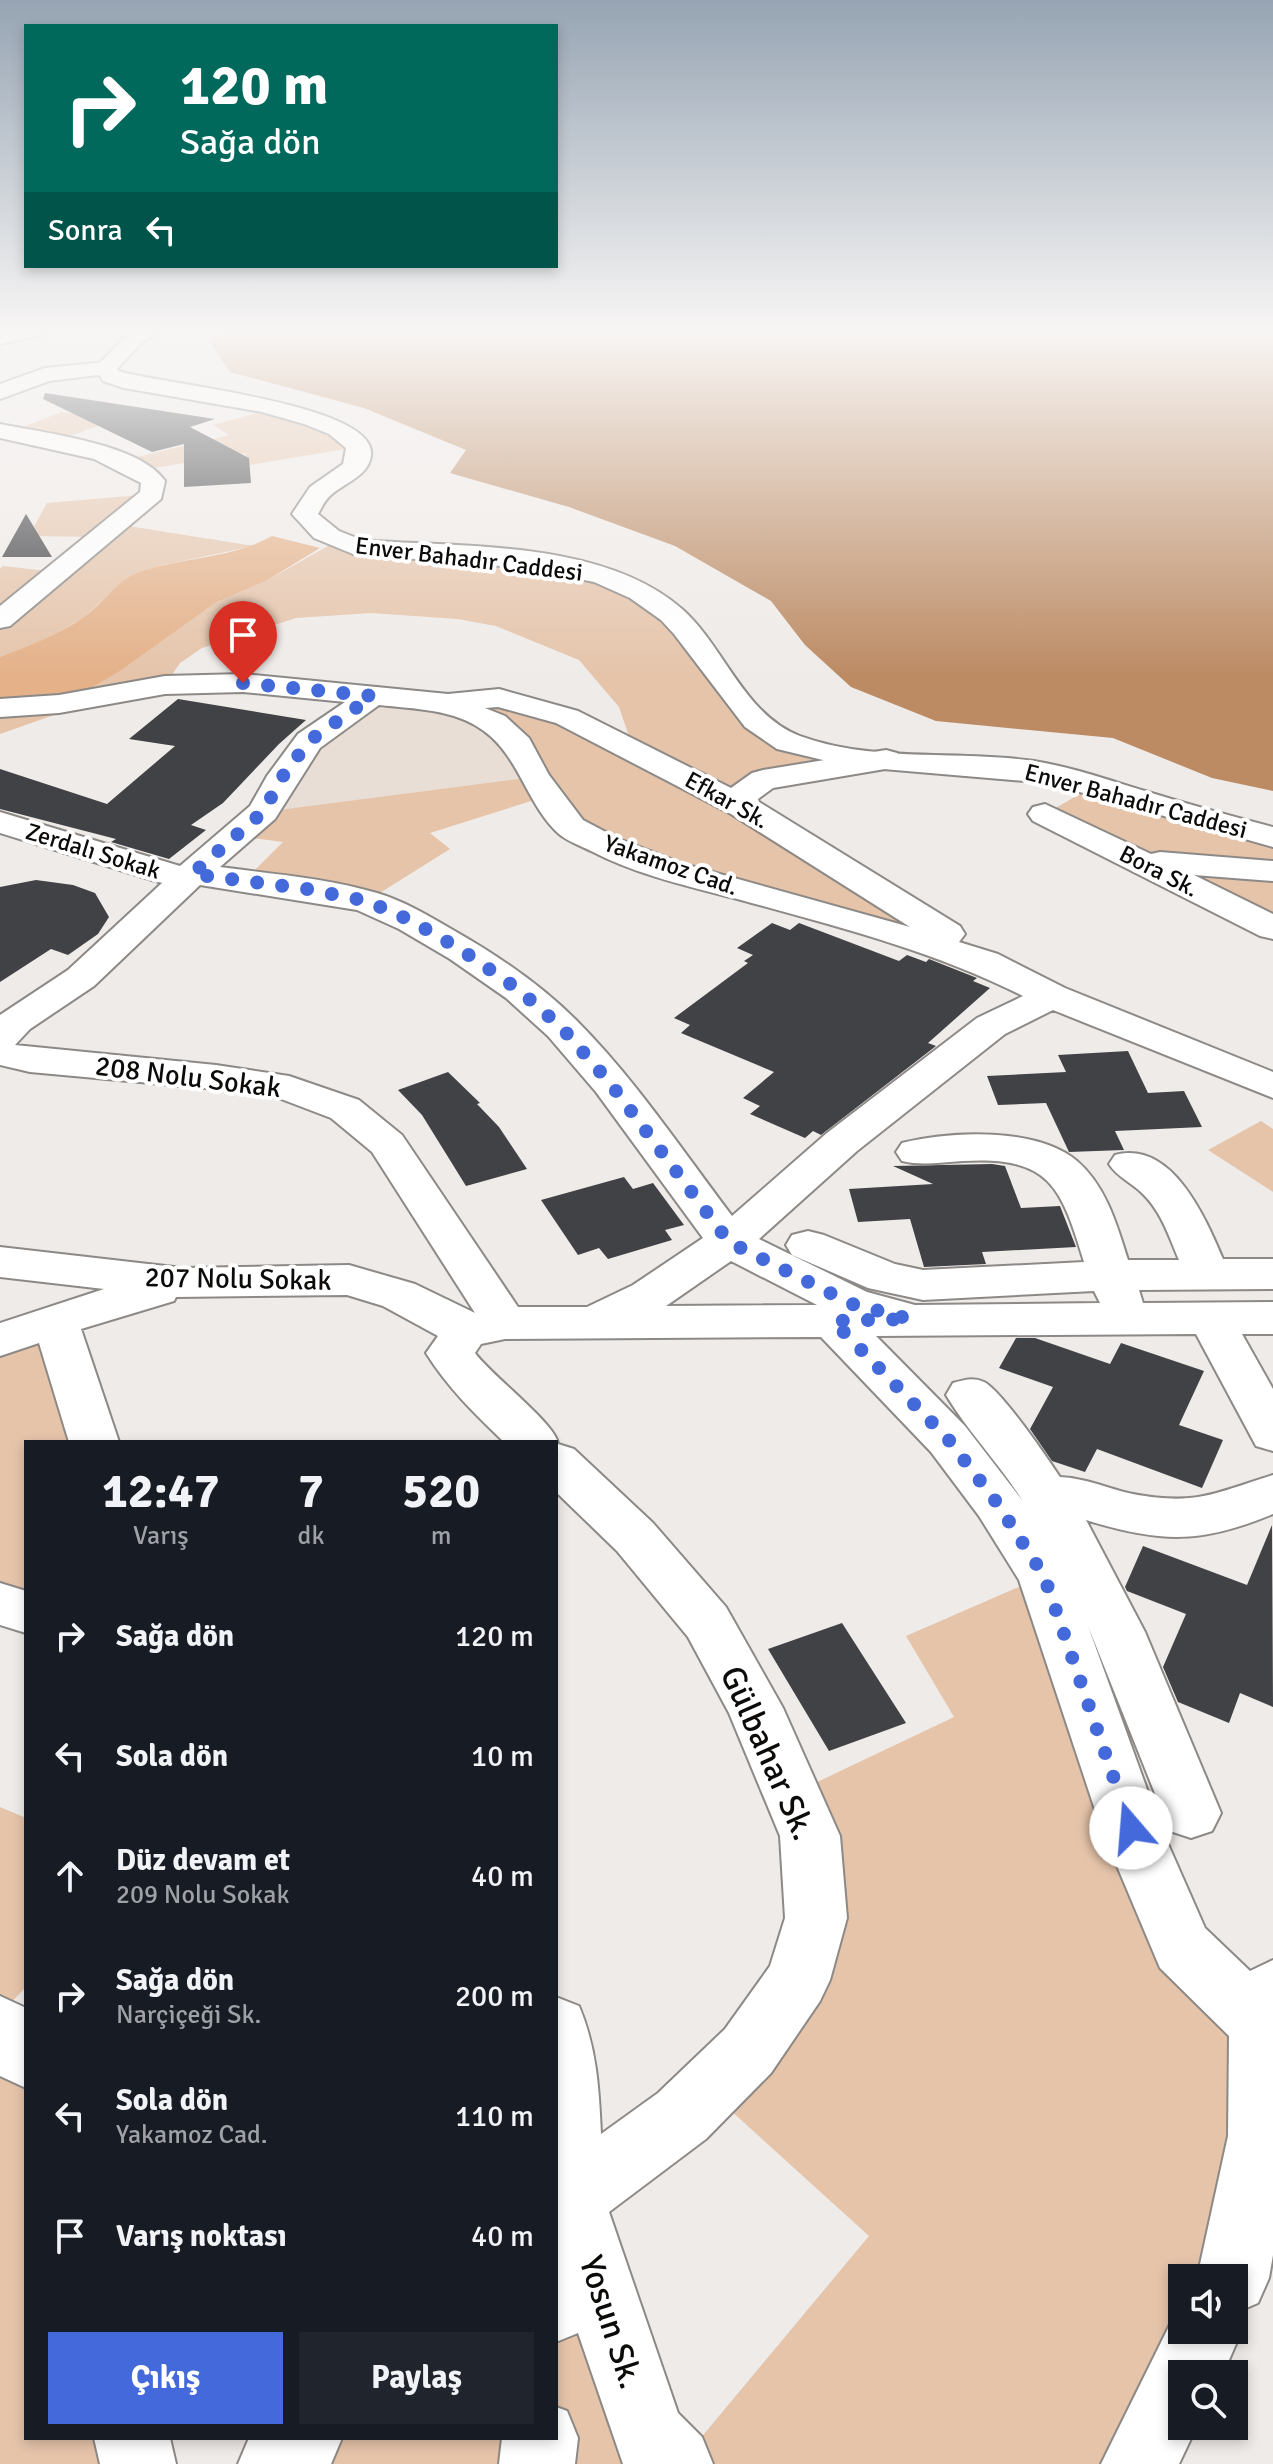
<!DOCTYPE html>
<html lang="tr">
<head>
<meta charset="utf-8">
<style>
	:root { --surface:#171b24; --page:#20242c; --text:#f1f3f6; --muted:#9ea1a6; --accent:#4369db }
	body { margin:0; font-family:Signika,sans-serif; background:var(--page); color:var(--text); height:100vh; display:flex; flex-direction:column; font-size:30px; white-space:nowrap }
	* { box-sizing:border-box; margin:0 }
	p { font-size:26px; color:var(--muted) }
	.icon { flex:none; width:44px; height:44px; fill:none; stroke:currentColor; stroke-width:2; stroke-linecap:round; stroke-linejoin:round }
	.map { position:relative; flex:1; overflow:hidden }
	.sheet { position:absolute; left:24px; top:1440px; width:534px; height:1000px; display:flex; flex-direction:column; background:var(--surface); border-radius:0px; box-shadow:0 4px 12px #0003 }
	.sheet>* { flex:none }
	.banner { position:absolute; left:24px; top:24px; width:534px; height:244px; border-radius:0px; box-shadow:0 4px 12px #0003; background:#00695c; color:#fff; overflow:hidden }
	.fabs { position:absolute; left:1168px; top:2264px; display:grid; gap:16px }
	.fabs a { display:grid; place-items:center; width:80px; height:80px; border-radius:0px; background:var(--surface); box-shadow:0 4px 12px #0003; font-size:40px }
	.pin { position:absolute; display:grid; place-items:center; width:68px; height:68px; color:#fff; margin:-82px -34px; border-radius:50% 50% 50% 0; rotate:-45deg; box-shadow:0 0 8px #0007 }
	.pin .icon { rotate:45deg }
	.me { position:absolute; width:88px; margin:-44px; rotate:342deg; stroke-linejoin:round; filter:drop-shadow(0 0 6px #0008) }
	.turn { display:flex; align-items:center; gap:28px; height:168px; padding:0 24px; font-size:36px }
	.turn .icon { width:104px; height:104px; stroke-width:2.5 }
	.turn b { display:block; font-size:56px; line-height:68px }
	.then { display:flex; align-items:center; height:76px; padding:0 24px; background:#0003; gap:16px; font-size:30px }
	.eta { display:flex; justify-content:space-evenly; align-items:center; height:136px; text-align:center }
	.eta b { font-size:48px; font-weight:700; line-height:56px }
	.primary-button { display:flex; gap:16px; margin-top:auto; padding:16px 24px }
	.primary-button a { flex:1; height:92px; border-radius:0px; background:var(--accent); color:#fff; font-size:32px; font-weight:700; line-height:92px; text-align:center }
	.primary-button a+a { background:var(--page); color:var(--text) }
	ul { padding:0; list-style:none }
	li { display:flex; align-items:center; gap:24px; height:120px; padding:0 24px }
	li div { flex:1 }
	li b { display:block; font-size:30px }
	li em { font-style:normal }
	.map>svg:first-child { display:block }
	.built { fill:#e8ded6 }
	.green { fill:#e5c4aa }
	.forest { fill:#e4b189 }
	.water { fill:#bc8b64 }
	.building { fill:#414246 }
	.lines { fill:none; stroke-linecap:round; stroke-linejoin:round }
	.minor-casing { stroke:#8c8986; stroke-width:4 }
	.major-casing { stroke:#8c8986; stroke-width:4 }
	.minor { fill:#fff; fill-rule:evenodd }
	.major { fill:#fff; fill-rule:evenodd }
	.route { stroke:#4369db; stroke-width:14; stroke-dasharray:0 25.2 }
	.labels { text-anchor:middle; dominant-baseline:central; stroke-width:8; stroke-linejoin:round; paint-order:stroke }
	.far-street-label { font-size:24px; fill:#0c0b0a; stroke:#fff }
	.street-label { font-size:28px; fill:#0c0b0a; stroke:#fff }
	.near-street-label { font-size:34px; fill:#0c0b0a; stroke:#fff }
</style>
</head>
<body>
<div class="map">
<svg width="1273" height="2464" viewBox="0 0 1273 2464">
	<rect width="100%" height="100%" fill="#efebe8"/>
	<path class="built" d="M373 696 494 723 534 777 263 812 283 776Z"/>
	<path class="green" d="M271 409 334 427 358 447 250 465 245 453 142 470 120 461 229 435 213 425Z
		M61 412 115 420 50 443 8 433Z
		M152 494 116 524 254 546 163 565 119 584 86 616 42 642 0 657V569L3 566 57 572 99 537 29 536 47 503Z
		M335 542 506 559 629 586 784 741 886 760 741 795 985 962 607 846 547 796 430 833 450 849 367 901 246 879 283 842 237 836 263 812 534 777 518 745 446 703 499 698 634 751 619 707 579 660 496 626 457 619 371 613 296 618 202 648 180 663 165 685 114 694 0 734V708L123 669 217 602 266 581Z
		M1094 786 1273 837V928L1045 814Z
		M1261 1121 1273 1129V1192L1208 1150Z
		M55 1320 94 1442H26V1612L0 1604V1340Z
		M1044 1576 1131 1828 1261 2024 1233 2278H1182V2374L1139 2464H679L869 2236 708 2090 798 1980 792 1794 954 1717 906 1636Z
		M0 1807 26 1818V1987L0 2014Z
		M0 2026 26 2057V2438H132L138 2464H0Z
		M556 2209 675 2464H276L304 2438H556Z"/>
	<path class="forest" d="M272 536 320 548 266 581 217 602 123 669 89 689 45 705 0 708V657C29 646 58 635 84 617 102 605 114 583 135 574 180 556 229 560 272 536Z"/>
	<path class="water" d="M227 330H1273V791L1212 778 1113 738 936 721 851 687 805 645 771 601 675 546 569 507 450 473 466 450 364 408 230 372 209 341Z"/>
	<path class="building" d="M45 393 215 419 190 427 249 458 251 483 184 487V444L152 452 43 399Z
		M26 514 52 557H2Z
		M178 699 306 720 279 744 223 803 191 825 206 830 169 859 111 842 116 839 0 809V769L107 804 175 746 129 739Z
		M36 880 73 885 95 893 109 917 98 934 68 955 51 949 0 982V887Z
		M772 923 790 930 799 923 899 961 907 955 926 962 929 959 977 978 973 981 990 988 928 1043 936 1046 821 1135 813 1131 805 1138 750 1114 760 1106 743 1098 774 1072 681 1033 690 1025 674 1018 748 963 744 961 753 955 737 948Z
		M1128 1051 1148 1093 1184 1091 1202 1127 1115 1131 1124 1150 1069 1152 1046 1103 998 1105 987 1076 1066 1072 1058 1055Z
		M448 1072 480 1103 477 1104 499 1127 527 1169 466 1186 422 1115 398 1090Z
		M992 1164 1005 1166 1021 1208 1060 1206 1076 1247 982 1252 986 1264 924 1267 910 1219 858 1222 849 1189 933 1184 893 1166Z
		M624 1177 633 1189 653 1183 684 1225 665 1230 672 1240 608 1259 599 1248 578 1255 541 1200Z
		M1016 1338H1035L1110 1364 1121 1343 1204 1371 1179 1425 1223 1440 1202 1488 1097 1449 1085 1472 1052 1461 1030 1429 1053 1387 999 1368Z
		M1272 1525 1273 1707 1240 1693 1229 1723 1178 1702 1163 1667 1186 1614 1127 1591 1125 1587 1143 1546 1247 1585Z
		M842 1623 906 1723 829 1751 768 1649Z"/>
	<g class="lines">
		<g class="minor-casing">
			<path id="minor" d="M8 330H49L46 334 0 344V332Z
				M106 362 117 368 114 373 49 381 0 399V384L45 368Z
				M0 424C43 433 139 443 165 481L161 499 10 626 0 628V606L140 492 141 483 94 459 0 438Z
				M243 674 448 694 499 689 578 711 731 788 752 773 763 770 886 750 897 753 902 760 897 767 773 788 758 799 759 802 960 926 965 934 959 942 998 954 1065 988 1273 1072V1098L1053 1010 1005 1034 857 1151 759 1239 867 1292 915 1305 1100 1303 1094 1291 923 1300 868 1288 792 1255 786 1245 792 1235 808 1231 824 1235 895 1264 923 1270 1084 1262C1061 1186 1050 1156 963 1161 942 1162 923 1166 902 1161L896 1152 902 1143C951 1131 1037 1127 1077 1161 1106 1186 1117 1225 1128 1260H1179C1169 1236 1161 1211 1142 1193 1131 1182 1117 1177 1109 1164L1115 1155C1172 1140 1205 1217 1223 1259H1273V1289L1139 1290 1143 1303 1273 1302V1334H1242L1273 1389V1451L1256 1446 1196 1334 876 1336 965 1426 1022 1500C999 1463 968 1432 946 1395L953 1383C964 1380 973 1377 984 1382 1001 1390 1048 1459 1060 1477 1086 1478 1109 1489 1133 1494 1197 1506 1215 1493 1273 1475V1514C1201 1544 1160 1543 1086 1520L1145 1632 1221 1813 1212 1831 1191 1838 1170 1831 1088 1626 1161 1828 1205 1928 1250 1971 1273 1960V2255L1269 2278 1258 2303 1235 2313 1242 2330 1223 2374H1182V2426H1197L1179 2464H1101L1180 2304 1182 2330H1234V2278H1197L1228 2136 1229 2036 1160 1968 1101 1828 1019 1580 979 1516 931 1452 821 1337 505 1339 481 1344 475 1353C491 1375 557 1425 558 1444L574 1449 653 1523 726 1607 783 1708 840 1836 847 1918 830 1980 820 2001 771 2073 706 2139 609 2212 678 2413 702 2437 713 2464H623L578 2333 556 2342V1997L579 2006C597 2049 599 2089 601 2134L658 2093 725 2029 770 1966 785 1918 780 1836 729 1713 688 1637 617 1551 556 1492V1442H504C475 1414 448 1388 426 1353L438 1336 383 1306 347 1295 176 1297 174 1301 81 1329 119 1442H69L39 1343 0 1356V1323L104 1289 0 1277V1247L183 1268 349 1265 415 1284 475 1313 372 1152 331 1118 281 1099 216 1089 30 1072 0 1065V1015L68 970 162 883 0 833V812L180 866 250 806 267 776 298 734 345 702 243 692 165 694 59 713 0 717V699L59 695 165 676ZM379 705C414 709 455 709 484 731 519 756 527 805 559 834 567 841 581 846 591 851 637 875 691 887 741 900 836 926 934 951 1023 996L977 1018 827 1133 732 1216C682 1150 635 1079 576 1020 540 984 497 955 453 930 429 916 404 901 377 893 326 878 272 874 220 867L275 819 320 748ZM498 707 556 723 731 814 910 927 684 864 619 839 583 820 549 775 529 738 505 716 485 708ZM200 885 357 910 399 929 450 959 506 998 548 1036 596 1092 703 1238 633 1285 587 1307H518L402 1135 359 1100 289 1076 216 1065 15 1045 30 1029 94 986ZM731 1261 817 1305 666 1306Z
				M1045 804 1151 854 1160 852 1273 861V881L1194 875 1273 914V939L1260 936 1033 821 1028 814 1033 807Z
				M0 1583 26 1591V1633L0 1625Z
				M0 1996 26 2008V2088L0 2076Z
				M556 2407 567 2411 578 2438 575 2464H499L502 2438H556Z
				M94 2438H170L176 2464H100Z
				M249 2438H342L331 2464H238Z"/>
		</g>
		<g class="major-casing">
			<path id="major" d="M136 330H163L141 343 117 369 119 371C156 384 379 403 371 456 368 478 340 484 328 498 324 502 321 509 318 514L339 531 362 540C462 548 602 539 682 609 724 646 744 715 800 736 874 763 958 750 1034 761 1072 767 1108 780 1145 791 1187 804 1230 816 1273 827V847L1048 783 848 766 777 749 745 727 674 634 661 620 630 598 594 582 524 568 353 554 314 538 292 514 310 487 343 464 346 448 329 434 304 424 262 412 124 388 103 381 95 368 127 335Z"/>
		</g>
		<use href="#minor" class="minor"/>
		<use href="#major" class="major"/>
	</g>
	<linearGradient id="sky" x2="0" y2="1"><stop stop-color="#96a4b3"/><stop offset="0.49" stop-color="#f8f6f5"/><stop offset="1" stop-color="#f8f6f5" stop-opacity="0"/></linearGradient>
	<rect width="1273" height="675" fill="url(#sky)"/>
	<g class="lines">
		<path class="route" d="M243 683 373 696 309 741 283 776 263 812 192 874 307 889 367 901 412 921 463 951 519 990 562 1028 610 1083 729 1242 852 1304 910 1319 833 1321 948 1439 997 1503 1044 1576 1131 1828"/>
	</g>
	<g class="labels">
		<g class="far-street-label">
			<text transform="translate(469 559) rotate(7)">Enver Bahadır Caddesi</text>
			<text transform="translate(727 800) rotate(29)">Efkar Sk.</text>
			<text transform="translate(1136 801) rotate(15)">Enver Bahadır Caddesi</text>
			<text transform="translate(93 851) rotate(17)">Zerdalı Sokak</text>
			<text transform="translate(671 865) rotate(19)">Yakamoz Cad.</text>
			<text transform="translate(1159 871) rotate(27)">Bora Sk.</text>
		</g>
		<g class="street-label">
			<text transform="translate(188 1077) rotate(7)">208 Nolu Sokak</text>
			<text transform="translate(238 1279) rotate(1)">207 Nolu Sokak</text>
		</g>
		<g class="near-street-label">
			<text transform="translate(768 1753) rotate(66)">Gülbahar Sk.</text>
			<text transform="translate(611 2322) rotate(72)">Yosun Sk.</text>
		</g>
	</g>
</svg>
<div class="fabs">
<a><svg class="icon" aria-label="sound" viewBox="0 0 24 24"><path d="M4 9h4l5-4v14l-5-4H4zM17 9q2 3 0 6"/></svg></a>
<a><svg class="icon" aria-label="search" viewBox="0 0 24 24"><circle cx="10" cy="10" r="6"/><path d="M15 15l6 6"/></svg></a>
</div>
<div class="pin" style="left:243px;top:683px;background:#d93025"><svg class="icon" aria-label="arrive" viewBox="0 0 24 24"><path d="M6 21V4h12l-3 4 3 4H6"/></svg></div>
<svg class="me" style="left:1131px;top:1828px" viewBox="-20 -20 40 40"><circle r="19" fill="#fff"/><path d="M0-13L10 11 0 6-10 11z" fill="#4369db"/></svg>
<div class="banner">
<div class="turn"><svg class="icon" aria-label="right" viewBox="0 0 24 24"><path d="M7 20v-9h11M14 6l5 5-5 5"/></svg><div><b>120 m</b>Sağa dön</div></div>
<div class="then">Sonra<svg class="icon" aria-label="left" viewBox="0 0 24 24"><path d="M17 20v-9H6M10 6l-5 5 5 5"/></svg></div>
</div>
<section class="sheet">
<div class="eta">
<div><b>12:47</b><p>Varış</p></div>
<div><b>7</b><p>dk</p></div>
<div><b>520</b><p>m</p></div>
</div>
<ul>
<li><svg class="icon" aria-label="right" viewBox="0 0 24 24"><path d="M7 20v-9h11M14 6l5 5-5 5"/></svg><div><b>Sağa dön</b></div><em>120 m</em></li>
<li><svg class="icon" aria-label="left" viewBox="0 0 24 24"><path d="M17 20v-9H6M10 6l-5 5 5 5"/></svg><div><b>Sola dön</b></div><em>10 m</em></li>
<li><svg class="icon" aria-label="ahead" viewBox="0 0 24 24"><path d="M12 20V5M6 11l6-6 6 6"/></svg><div><b>Düz devam et</b><p>209 Nolu Sokak</p></div><em>40 m</em></li>
<li><svg class="icon" aria-label="right" viewBox="0 0 24 24"><path d="M7 20v-9h11M14 6l5 5-5 5"/></svg><div><b>Sağa dön</b><p>Narçiçeği Sk.</p></div><em>200 m</em></li>
<li><svg class="icon" aria-label="left" viewBox="0 0 24 24"><path d="M17 20v-9H6M10 6l-5 5 5 5"/></svg><div><b>Sola dön</b><p>Yakamoz Cad.</p></div><em>110 m</em></li>
<li><svg class="icon" aria-label="arrive" viewBox="0 0 24 24"><path d="M6 21V4h12l-3 4 3 4H6"/></svg><div><b>Varış noktası</b></div><em>40 m</em></li>
</ul>
<div class="primary-button"><a>Çıkış</a><a>Paylaş</a></div>
</section>
</div>
</body>
</html>
